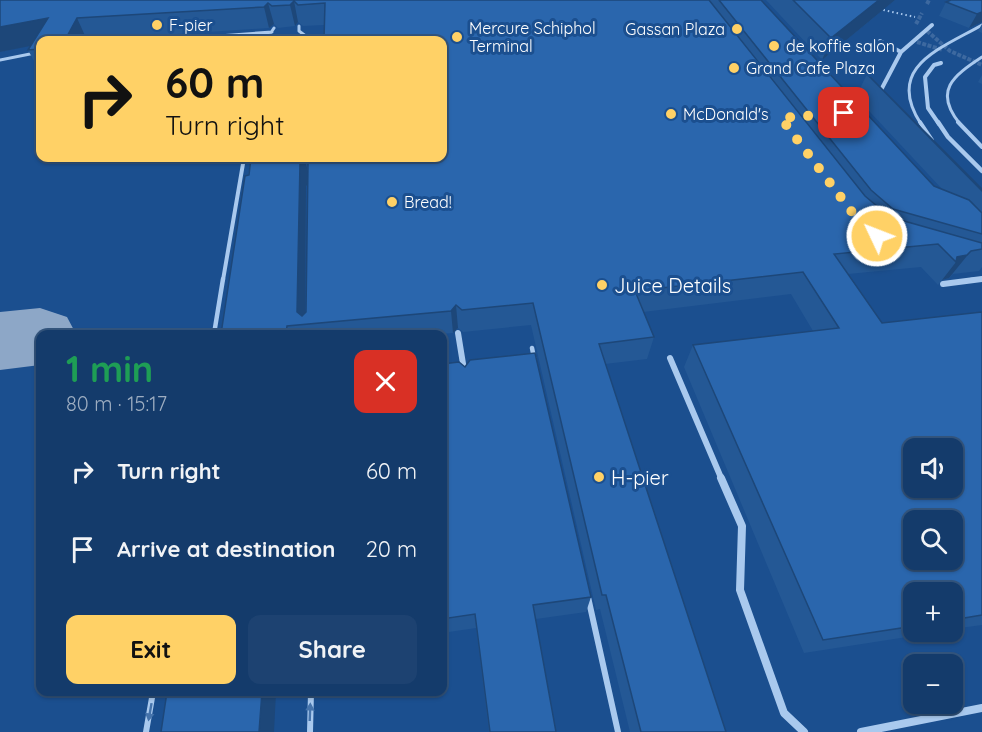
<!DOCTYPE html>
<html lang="en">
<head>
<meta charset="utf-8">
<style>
	:root { --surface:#143b6b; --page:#1d4271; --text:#f1f3f6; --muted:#9dadc1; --line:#33557e; --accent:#ffd166 }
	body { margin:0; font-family:Quicksand,sans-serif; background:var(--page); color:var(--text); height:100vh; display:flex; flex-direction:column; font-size:22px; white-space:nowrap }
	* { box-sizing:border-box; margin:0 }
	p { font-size:20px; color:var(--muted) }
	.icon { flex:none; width:33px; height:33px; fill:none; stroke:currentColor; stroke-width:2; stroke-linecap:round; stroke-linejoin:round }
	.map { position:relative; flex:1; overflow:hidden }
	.drawer { position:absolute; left:36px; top:330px; width:411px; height:366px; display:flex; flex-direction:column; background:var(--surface); border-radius:12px; box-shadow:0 2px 4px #0004,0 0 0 2px var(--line) }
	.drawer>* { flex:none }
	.top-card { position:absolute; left:36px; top:36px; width:411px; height:126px; border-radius:12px; box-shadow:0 2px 4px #0004,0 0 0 2px var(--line); background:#ffd166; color:#111; overflow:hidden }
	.buttons { position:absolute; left:903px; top:438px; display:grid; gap:12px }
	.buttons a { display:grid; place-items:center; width:60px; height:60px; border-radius:12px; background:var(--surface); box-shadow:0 2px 4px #0004,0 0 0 2px var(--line); font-size:30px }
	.pin { position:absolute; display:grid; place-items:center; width:51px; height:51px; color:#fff; margin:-26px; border-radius:12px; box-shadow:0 3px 9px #0006 }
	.me { position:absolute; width:66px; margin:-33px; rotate:313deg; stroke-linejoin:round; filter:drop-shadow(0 0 4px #0008) }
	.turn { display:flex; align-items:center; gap:21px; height:126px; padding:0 30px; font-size:27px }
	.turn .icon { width:78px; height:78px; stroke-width:2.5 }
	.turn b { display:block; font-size:42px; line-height:51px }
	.round { display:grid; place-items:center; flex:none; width:63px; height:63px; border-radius:12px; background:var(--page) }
	.overview { display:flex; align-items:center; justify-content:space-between; height:102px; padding:0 30px }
	h1 { font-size:36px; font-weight:700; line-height:45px; color:#1e9e55 }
	.action { display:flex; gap:12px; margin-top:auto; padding:12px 30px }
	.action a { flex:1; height:69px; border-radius:12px; background:var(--accent); color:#111; font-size:24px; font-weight:700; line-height:69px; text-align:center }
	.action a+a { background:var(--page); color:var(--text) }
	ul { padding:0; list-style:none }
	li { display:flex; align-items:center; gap:18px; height:78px; padding:0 30px }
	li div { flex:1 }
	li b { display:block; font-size:22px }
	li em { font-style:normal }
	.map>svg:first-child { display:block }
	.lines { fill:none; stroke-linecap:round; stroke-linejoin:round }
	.taxiway { fill:#8da7c7; fill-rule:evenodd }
	.street-tunnel { stroke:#3d69a0; stroke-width:4; stroke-dasharray:4 1.5; stroke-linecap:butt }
	.path { stroke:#a9c9ee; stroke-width:2; stroke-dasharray:1.5 3; stroke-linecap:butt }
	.lane-far3 { stroke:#a9c9ee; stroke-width:3 }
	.lane-far2 { stroke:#a9c9ee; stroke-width:4 }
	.lane-far1 { stroke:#a9c9ee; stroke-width:4.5 }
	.lane { stroke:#a9c9ee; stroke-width:6 }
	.street-far3 { stroke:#a9c9ee; stroke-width:4 }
	.street-far2 { stroke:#a9c9ee; stroke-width:4.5 }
	.street-far1 { stroke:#a9c9ee; stroke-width:6 }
	.street { stroke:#a9c9ee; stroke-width:8 }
	.wall { fill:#245895; fill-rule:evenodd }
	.shaded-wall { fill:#1d4779 }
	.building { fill:#2a66ad; stroke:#1d4779; stroke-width:1.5; fill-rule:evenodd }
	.oneway { fill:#4674ac }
	.route { stroke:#ffd166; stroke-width:10; stroke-dasharray:0 18 }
	.poi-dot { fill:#ffd166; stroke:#1b4f8f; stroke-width:2 }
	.labels { text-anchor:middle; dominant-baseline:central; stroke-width:6; stroke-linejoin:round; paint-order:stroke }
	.far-poi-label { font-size:16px; fill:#fff; stroke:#1b4f8f; text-anchor:start }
	.poi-label { font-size:20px; fill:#fff; stroke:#1b4f8f; text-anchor:start }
</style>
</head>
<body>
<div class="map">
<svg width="982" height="732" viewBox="0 0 982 732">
	<rect width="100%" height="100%" fill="#1b4f8f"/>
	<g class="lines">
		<path class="taxiway" d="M40 308 67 317 76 334H40V365L0 370V312Z"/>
		<path class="street-tunnel" d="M927 4 929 0
			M916 24 922 13
			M927 31 950 51 982 65
			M917 42 943 50"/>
		<path class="path" d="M879 9 915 17"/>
		<path class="lane-far3" d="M299 26V31L311 40
			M164 40 272 32
			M266 40 274 28
			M0 60 40 52
			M921 124C884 67 940 49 982 25
			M960 124C933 91 953 76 982 57"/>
		<path class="lane-far2" d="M920 122 932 140
			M958 122 982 147
			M223 280 244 158"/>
		<path class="lane-far1" d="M214 334 223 279
			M532 348 534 358"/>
		<path class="lane" d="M588 597 618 732
			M146 732 153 692
			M310 732 311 692"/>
		<path class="street-far3" d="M880 41 901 52
			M882 97 881 90 901 52 932 25
			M939 124 928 108 925 77 934 65 941 63"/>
		<path class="street-far2" d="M938 122 948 137 982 171
			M971 280 982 279"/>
		<path class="street-far1" d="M943 284 982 279
			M458 333 464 370
			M670 358 722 480"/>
		<path class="street" d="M721 478 742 526 740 590 784 713 804 732
			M861 732 982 708"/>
	</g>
	<path class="wall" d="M0 0H761L934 186 942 189 856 97 867 74 982 189V267L979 271 953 274 949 278 942 280 938 285 921 267 848 274 882 323 982 312V625L952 629V592H914V632H939L804 653 684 367 693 345 813 331 791 294 643 312 654 337 647 359 605 364 726 732H630L600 609 596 610 531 325 463 332 458 328 453 333 439 334H221L251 158H442L324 25 303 26 298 22 295 26 278 28 274 24 269 28 88 40H40V72L28 50 31 45 0 52ZM308 185 306 312 305 313 306 186Z
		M766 0H895L822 60Z
		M982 0V22L969 28 939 16 946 2Z
		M982 24V33L978 31Z
		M982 75V84L978 82Z
		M442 364 591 597 586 612 536 619 556 732H489L476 628 442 633Z"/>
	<path class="shaded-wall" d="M879 0H895L822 60 831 38Z
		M294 1 298 22 295 26 290 5Z
		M268 3 274 24 269 28 264 7Z
		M982 12V22L969 28 977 14Z
		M48 18 40 44 0 52V27Z
		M77 18 87 40H65Z
		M305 160 311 183 306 186 305 325 297 312 300 163Z
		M971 251 949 278 942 280 956 262 957 257Z
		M456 305 458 328 453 333 451 311Z
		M262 692H276L274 732H259Z"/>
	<path class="building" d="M0 0H709L865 196 890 217 982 243V249L971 251 967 255 957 257 956 262 938 244 834 254 882 323 982 312V615L952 620V592H914V626L823 640 693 345 839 328 803 272 635 291 654 337 599 344 726 732H641L606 595H602L533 303 462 310 456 305 451 311 287 326 286 334H221L245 176 249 175 251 158H442V40H324L325 3 298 5 294 1 290 5 272 6 268 3 264 7 77 18 65 40H40V49L28 50 48 18 0 27ZM305 160 308 164 306 312 302 316 297 312 300 163ZM914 448H952V488H914ZM914 520H952V560H914Z
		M719 0H761L934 186 969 200 982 213V234L893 209 871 190Z
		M793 0H879L831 38Z
		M951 0H982V12L977 14 946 2Z
		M867 74 982 189V191Z
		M535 353 591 597 533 605 556 732H490L475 614 442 619V364L459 362 465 367 470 360Z
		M167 692H262L259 732H161Z"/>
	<defs><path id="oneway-solid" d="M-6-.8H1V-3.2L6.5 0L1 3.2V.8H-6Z" transform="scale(1.5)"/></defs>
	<g class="oneway">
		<use href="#oneway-solid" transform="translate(150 712) rotate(100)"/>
		<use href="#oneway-solid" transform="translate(310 712) rotate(-88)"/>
	</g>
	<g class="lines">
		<path class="route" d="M844 113 781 118 855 216 877 236"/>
	</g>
	<g class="poi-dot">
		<circle cx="157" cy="25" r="6"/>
		<circle cx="737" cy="29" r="6"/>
		<circle cx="457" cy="37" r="6"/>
		<circle cx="774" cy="46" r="6"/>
		<circle cx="734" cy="68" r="6"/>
		<circle cx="671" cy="114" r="6"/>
		<circle cx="392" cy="202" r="6"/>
		<circle cx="602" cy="285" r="6"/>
		<circle cx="599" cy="477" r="6"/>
	</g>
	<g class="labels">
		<g class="far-poi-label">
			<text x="169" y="25">F-pier</text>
			<text x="469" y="28">Mercure Schiphol<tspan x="469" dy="18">Terminal</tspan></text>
			<text x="725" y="29" text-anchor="end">Gassan Plaza</text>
			<text x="786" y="46">de koffie salon</text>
			<text x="746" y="68">Grand Cafe Plaza</text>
			<text x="683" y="114">McDonald's</text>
			<text x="404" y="202">Bread!</text>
		</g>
		<g class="poi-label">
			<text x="614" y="285">Juice Details</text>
			<text x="611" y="477">H-pier</text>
		</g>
	</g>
</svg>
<div class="buttons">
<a><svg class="icon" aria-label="sound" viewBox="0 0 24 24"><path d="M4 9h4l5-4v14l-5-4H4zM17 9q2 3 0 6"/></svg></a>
<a><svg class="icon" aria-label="search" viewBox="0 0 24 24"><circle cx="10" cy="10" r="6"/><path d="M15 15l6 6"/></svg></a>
<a>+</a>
<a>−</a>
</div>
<div class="pin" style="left:844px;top:113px;background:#d93025"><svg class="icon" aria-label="arrive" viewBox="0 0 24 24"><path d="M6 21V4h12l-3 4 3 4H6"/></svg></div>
<svg class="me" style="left:877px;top:236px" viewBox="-20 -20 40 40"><circle r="17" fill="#ffd166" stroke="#fff" stroke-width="3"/><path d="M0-11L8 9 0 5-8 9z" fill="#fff"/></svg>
<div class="top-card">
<div class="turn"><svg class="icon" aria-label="right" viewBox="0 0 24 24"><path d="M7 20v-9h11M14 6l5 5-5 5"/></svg><div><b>60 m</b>Turn right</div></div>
</div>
<section class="drawer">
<div class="overview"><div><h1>1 min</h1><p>80 m · 15:17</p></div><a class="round" style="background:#d93025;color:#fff"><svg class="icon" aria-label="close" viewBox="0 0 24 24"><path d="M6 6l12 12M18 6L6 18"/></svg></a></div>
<ul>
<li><svg class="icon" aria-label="right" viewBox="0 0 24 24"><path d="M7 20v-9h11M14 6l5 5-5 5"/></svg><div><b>Turn right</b></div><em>60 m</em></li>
<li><svg class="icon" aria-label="arrive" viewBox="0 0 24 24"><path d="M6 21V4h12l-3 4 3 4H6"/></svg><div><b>Arrive at destination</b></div><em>20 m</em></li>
</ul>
<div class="action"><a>Exit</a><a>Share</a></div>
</section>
</div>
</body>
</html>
